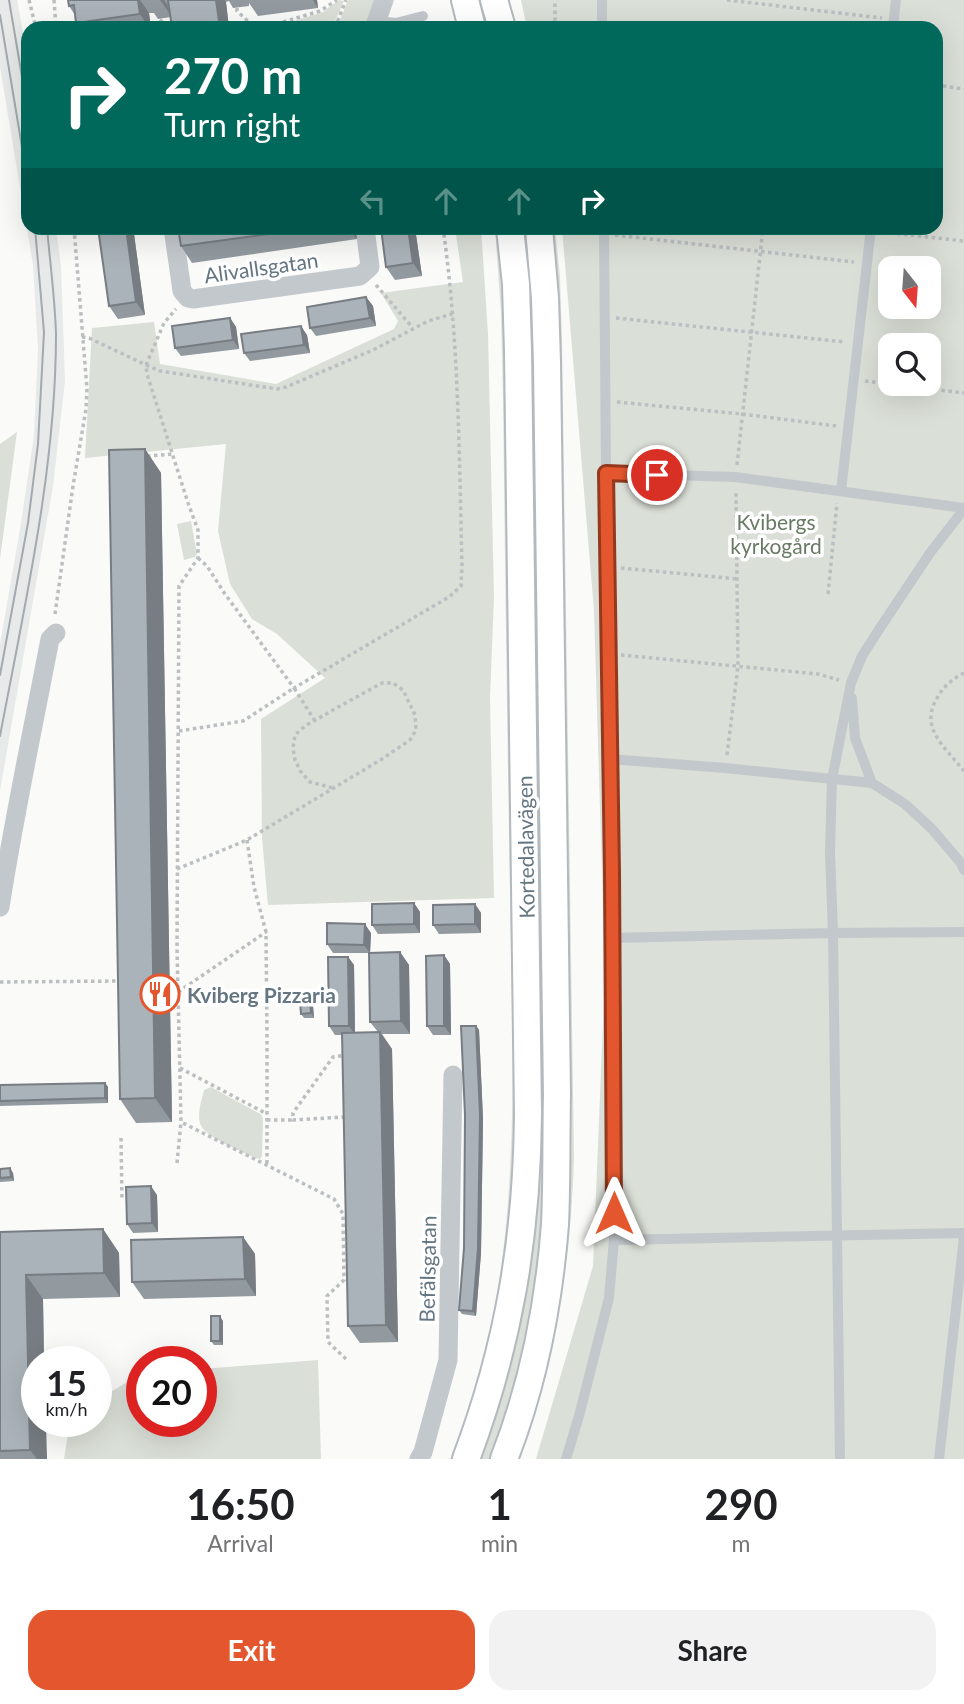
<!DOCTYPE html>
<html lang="en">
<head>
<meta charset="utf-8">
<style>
	:root { --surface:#fff; --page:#f2f2f2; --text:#202124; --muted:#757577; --accent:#e4572e }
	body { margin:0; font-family:Lato,sans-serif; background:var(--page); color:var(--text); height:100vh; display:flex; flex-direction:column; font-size:26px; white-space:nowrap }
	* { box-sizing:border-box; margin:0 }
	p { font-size:23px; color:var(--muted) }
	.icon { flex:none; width:38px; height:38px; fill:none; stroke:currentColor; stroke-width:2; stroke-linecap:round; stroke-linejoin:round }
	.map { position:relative; height:1459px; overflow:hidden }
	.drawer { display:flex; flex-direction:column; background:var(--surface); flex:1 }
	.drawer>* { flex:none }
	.banner { position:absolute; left:21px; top:21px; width:922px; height:214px; border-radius:21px; box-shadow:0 7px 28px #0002; background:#00695c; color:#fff; overflow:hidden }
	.needle { width:46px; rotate:163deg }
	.tools { position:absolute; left:878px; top:256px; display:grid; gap:14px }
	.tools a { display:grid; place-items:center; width:63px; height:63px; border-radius:14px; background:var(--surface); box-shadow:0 7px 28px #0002; font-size:35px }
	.speed { position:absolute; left:21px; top:1346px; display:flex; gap:14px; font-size:35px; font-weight:700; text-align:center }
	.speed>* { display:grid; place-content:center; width:91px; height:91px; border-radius:50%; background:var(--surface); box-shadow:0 7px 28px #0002; line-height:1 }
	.speed small { font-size:18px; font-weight:400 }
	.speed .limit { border:10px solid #d22; background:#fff; color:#111 }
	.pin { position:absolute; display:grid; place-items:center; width:60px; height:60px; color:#fff; margin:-30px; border:4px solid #fff; border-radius:50%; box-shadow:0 2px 7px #0007 }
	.me { position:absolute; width:77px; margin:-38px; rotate:0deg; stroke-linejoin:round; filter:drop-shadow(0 0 5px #0008) }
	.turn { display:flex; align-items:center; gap:24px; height:147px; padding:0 28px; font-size:32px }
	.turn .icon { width:91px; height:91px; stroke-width:2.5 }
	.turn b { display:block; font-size:49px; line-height:60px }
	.lanes { display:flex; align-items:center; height:66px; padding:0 28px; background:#0003; justify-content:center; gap:35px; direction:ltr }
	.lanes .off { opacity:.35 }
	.eta { display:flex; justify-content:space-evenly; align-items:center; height:119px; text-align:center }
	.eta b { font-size:42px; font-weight:700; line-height:49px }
	.cta { display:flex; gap:14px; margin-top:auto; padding:14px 28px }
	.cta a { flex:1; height:80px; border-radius:21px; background:var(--accent); color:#fff; font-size:28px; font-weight:700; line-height:80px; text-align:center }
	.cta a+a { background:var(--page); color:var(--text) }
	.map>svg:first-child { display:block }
	.built { fill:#e8e9e9 }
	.green { fill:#dadfd7; fill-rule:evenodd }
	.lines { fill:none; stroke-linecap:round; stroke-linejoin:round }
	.secondary-casing { stroke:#b3babf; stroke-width:30 }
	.path { stroke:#bbbfc2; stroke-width:3.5; stroke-dasharray:3.5 3.5; stroke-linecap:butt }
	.service { stroke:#c3c8cc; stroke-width:10 }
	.minor { stroke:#c3c8cc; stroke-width:19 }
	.secondary { stroke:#fff; stroke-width:26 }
	.tram { stroke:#a2aab0; stroke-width:2 }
	.wall { fill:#929a9f }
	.shaded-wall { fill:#777d82 }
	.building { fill:#aab3b9; stroke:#777d82; stroke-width:2 }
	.route-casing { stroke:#94391e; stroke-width:18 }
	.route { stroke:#e4572e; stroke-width:12 }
	.labels { text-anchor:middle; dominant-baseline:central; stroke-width:7; stroke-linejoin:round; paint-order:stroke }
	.street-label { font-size:21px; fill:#657683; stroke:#fff }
	.park-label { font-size:21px; fill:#687a64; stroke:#fff }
	.poi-label { font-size:21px; font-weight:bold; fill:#657683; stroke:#fff; text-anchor:start }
</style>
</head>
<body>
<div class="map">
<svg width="964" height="1459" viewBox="0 0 964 1459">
	<rect width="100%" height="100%" fill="#fafaf8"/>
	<path class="built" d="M0 0H17L28 59V228H56L61 266 65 381 53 486 0 791V644L21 523 34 435 38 350 33 265 0 67Z"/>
	<path class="green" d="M339 0 344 1 332 28H305L304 26 287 28 285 24 323 12Z
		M348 0H376L365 28H337Z
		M521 0H964V1459H536L593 1266 605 975 594 610 562 228H936V28H527ZM891 268H929V306H891ZM891 345H929V383H891Z
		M455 228H481L488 334 494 597 490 698 494 898 268 905 262 838 261 719 325 678 277 634 252 619 230 584 218 531 226 444 85 458 92 328 154 322 160 364 276 384 394 329 398 321 381 293 463 282Z
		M495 228H500L508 359 517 1115 513 1213 489 1356 455 1459H450C527 1279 512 1082 510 891 507 726 505 561 503 396L501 313Z
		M521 228H529L537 397 545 1206 536 1296 520 1371 492 1459H477L518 1322Z
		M549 228H555L560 277 562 340 574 1158C571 1261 555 1362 520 1459H515L551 1329Z
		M17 432 0 559V444Z
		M191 521 197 554 195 557 184 560 177 524Z
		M211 1087 262 1115 263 1121 262 1156 260 1159 255 1158C242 1151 204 1138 200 1123 197 1113 202 1099 204 1090Z
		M318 1360 321 1459H64L70 1421H96V1401L140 1374H142V1421H201V1369Z"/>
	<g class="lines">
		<g class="secondary-casing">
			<path id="secondary" d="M465 0 472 28
				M494 0 502 28
				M466 1459C509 1345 527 1236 528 1114L518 350 516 284 510 228
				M504 1459C533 1385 549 1303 555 1224 557 1181 556 1138 557 1095L547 363 545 298 539 228"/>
		</g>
		<path class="path" d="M29 0 36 28
			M54 0 56 28
			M727 0 882 18
			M237 8V11L251 24 247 28
			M251 24 261 28
			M156 28 163 18
			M263 28 320 11 337 0
			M335 28 346 0
			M555 28V0
			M936 85 964 89
			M883 232 964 241
			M615 235 854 262
			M376 285 412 327
			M616 318 845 342
			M82 337 89 338 146 365 164 323 176 309
			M865 381 964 393
			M617 402 742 414 836 426
			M147 456 173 454
			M737 465 763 228
			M198 558 207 566 225 594 294 688 449 597 461 586 462 566C459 454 459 339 443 228
			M621 568 738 579
			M828 594 837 503
			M55 614 73 486 86 409 87 389 74 228
			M621 655 818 674 839 680
			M964 673C955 677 944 686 939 695 917 727 945 747 964 771
			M179 731 243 721 294 688 315 721
			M727 755 738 666 736 491
			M247 840 254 887 266 932 267 1037V1165
			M177 869 247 840 382 759 410 740 416 730 415 715 403 690 393 683H382L333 710 305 726 295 735 293 748 295 760 301 772 310 782 333 788
			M0 982 121 981
			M178 992 266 932
			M180 1068 267 1114
			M345 1117 293 1120V1113L333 1057 346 1055
			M267 1120H293
			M121 1138 122 1200
			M177 1163 181 1122
			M346 1359 328 1342 327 1296 344 1280 343 1214 334 1199 181 1122 177 948 179 586 198 558V530L188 503 147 374 146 365 160 371 277 389 286 387 373 350 428 321 452 314"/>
		<path class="service" d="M602 0V28
			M378 21 396 23 423 16
			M893 28 896 0
			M606 473 735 477 964 508
			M841 491 871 228
			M852 698 855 738 872 783
			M610 759 725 768 872 783 905 804 932 829 961 863 964 870
			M612 938 833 933 964 932
			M614 1240 964 1233
			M566 1459 579 1416 609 1298 614 1240 612 872 606 473 604 228
			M840 1459 833 933 830 853 832 779 851 683 862 656 880 628 930 553 964 509
			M939 1459 964 1237"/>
		<path class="minor" d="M374 28 384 0
			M173 228 182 291 188 298 193 299 360 276 370 267 365 228
			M0 907C14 817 33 728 50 639L56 633
			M419 1459 423 1452 448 1360 453 1075"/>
		<use href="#secondary" class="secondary"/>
		<path class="tram" d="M9 0 28 112
			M0 15 28 183
			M0 675 28 523 38 444 44 332 35 228
			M0 736C25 603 56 469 56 334 55 299 50 262 47 228"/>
	</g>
	<path class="wall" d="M68 0H317L318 8 258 16 249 3V6L233 8 229 1 226 2 229 28H172L171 17 158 19 154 13H149L151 28H80L76 23 75 15 69 6Z
		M178 228H355L357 239 192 263 181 246Z
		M381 228H415L422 276 395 280 386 267Z
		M134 234 145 315 118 319 109 306Z
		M366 297 373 306 376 326 316 336 310 328Z
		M230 318 236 327 239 349 181 356 175 348Z
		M307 335 310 353 250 361 244 353Z
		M145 449 161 473 172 1122 136 1123 120 1099Z
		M414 903 420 912V933L378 934 372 925Z
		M475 904 481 913V933L439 934 433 925Z
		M371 933 370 953 400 952 409 965 410 1034H382L392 1049 398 1342 360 1343 348 1326 342 1035H335L329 1026 348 957 354 965 355 1032H378L370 1022 369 953H333L327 944Z
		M444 955 450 964 451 1035H433L427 1026Z
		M310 1001 313 1006 314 1018H304L301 1014Z
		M476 1026 479 1030 483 1119 481 1253 476 1316 462 1314 459 1310 464 1248Z
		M105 1083 108 1087V1103L0 1106V1085Z
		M0 1169 13 1173 14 1181 0 1182Z
		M157 1195 158 1232 133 1233 127 1224Z
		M103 1229 119 1253 120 1297 43 1299 44 1362H37L47 1459H0V1232Z
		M243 1237 255 1254 256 1296 144 1299 132 1282Z
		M223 1321V1345H214L211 1341Z"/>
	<path class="shaded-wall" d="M138 0H140L149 13 151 28H149L140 14Z
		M160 0H164L171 10 172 17Z
		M216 0H225L226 2 229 28H220Z
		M313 0H317L318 8Z
		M126 228H130L134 234 145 315 136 302Z
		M348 228H355L357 239Z
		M408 228H415L422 276 413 263Z
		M366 297 373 306 376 326 370 318Z
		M230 318 236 327 239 349 233 340Z
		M301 326 307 335 310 353 304 345Z
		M145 449 161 473 172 1122 155 1098Z
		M414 903 420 912V933L414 924Z
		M475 904 481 913V933L475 924Z
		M365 924 371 933 370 953 364 945Z
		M400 952 409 965 410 1034 401 1021Z
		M444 955 450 964 451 1035 444 1026Z
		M348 957 354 965 355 1035 349 1026Z
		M310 1001 313 1006 314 1018 311 1013Z
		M476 1026 479 1030 483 1119 481 1253 476 1316 473 1311Z
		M380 1032 392 1049 398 1342 386 1325Z
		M105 1083 108 1087V1103L105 1098Z
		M10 1168 13 1173 14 1181 11 1177Z
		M151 1186 157 1195 158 1232 152 1223Z
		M103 1229 119 1253 120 1297 104 1273Z
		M243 1237 255 1254 256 1296 245 1279Z
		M26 1275 43 1299 44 1362H37V1421H46L47 1459H37L30 1450Z
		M220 1316 223 1321V1345L220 1341Z"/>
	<path class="building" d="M68 0H138L140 14 76 23 74 5 69 6Z
		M168 0H216L220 28H172Z
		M98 228H126L136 302 109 306Z
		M178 228H312L181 246Z
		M381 228H408L413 263 386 267Z
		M366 297 370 318 310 328 307 307Z
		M230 318 233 340 175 348 172 326Z
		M301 326 304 345 244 353 241 334Z
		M145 449 155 1098 120 1099 109 450Z
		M414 903V924L372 925V904Z
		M475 904V924L433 925V905Z
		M327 923 365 924 364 945 327 944Z
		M400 952 401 1021 370 1022 369 953Z
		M444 955V1026H427L426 956Z
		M328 957H348L349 1026H329Z
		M310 1001 311 1013 301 1014 300 1002Z
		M461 1026H476L480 1115 478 1248 473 1311 459 1310 464 1248 465 1115Z
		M380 1032 386 1325 348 1326 342 1033Z
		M105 1083V1098L0 1101V1085Z
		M10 1168 11 1177 0 1178V1169Z
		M151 1186 152 1223 127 1224 126 1187Z
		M103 1229 104 1273 26 1275 30 1450 0 1451V1232Z
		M243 1237 245 1279 132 1282 131 1240Z
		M211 1316H220V1341H211Z"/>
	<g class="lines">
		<g class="route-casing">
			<path id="route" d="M614 1213 612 872 606 473 657 475"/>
		</g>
		<use href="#route" class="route"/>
	</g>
	<defs>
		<g id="restaurant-ring" transform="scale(2.0125)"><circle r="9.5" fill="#fff" stroke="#e4572e" stroke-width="1.5"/><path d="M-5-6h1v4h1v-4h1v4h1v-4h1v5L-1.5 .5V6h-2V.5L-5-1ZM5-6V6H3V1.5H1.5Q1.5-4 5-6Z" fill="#e4572e"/></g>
	</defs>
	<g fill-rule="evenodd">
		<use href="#restaurant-ring" x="160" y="994"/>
	</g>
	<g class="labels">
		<g class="street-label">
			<text transform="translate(261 267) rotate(-8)">Alivallsgatan</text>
			<text transform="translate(525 847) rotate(-91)">Kortedalavägen</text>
			<text transform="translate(427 1269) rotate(-89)">Befälsgatan</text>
		</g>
		<g class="park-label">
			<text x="776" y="521">Kvibergs<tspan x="776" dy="24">kyrkogård</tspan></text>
		</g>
		<g class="poi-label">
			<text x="187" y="994">Kviberg Pizzaria</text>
		</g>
	</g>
</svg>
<div class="tools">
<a><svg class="needle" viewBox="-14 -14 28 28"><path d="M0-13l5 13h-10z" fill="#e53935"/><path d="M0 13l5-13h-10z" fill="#757577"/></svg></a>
<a><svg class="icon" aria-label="search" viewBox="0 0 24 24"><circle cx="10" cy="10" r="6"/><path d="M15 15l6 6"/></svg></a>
</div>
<div class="speed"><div>15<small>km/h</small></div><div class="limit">20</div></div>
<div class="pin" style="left:657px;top:475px;background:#d93025"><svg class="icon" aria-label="arrive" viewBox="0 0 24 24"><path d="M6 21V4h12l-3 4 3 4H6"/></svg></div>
<svg class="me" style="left:614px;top:1213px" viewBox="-20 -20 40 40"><path d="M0-17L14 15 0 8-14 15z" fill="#e4572e" stroke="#fff" stroke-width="4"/></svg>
<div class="banner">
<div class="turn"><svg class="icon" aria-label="right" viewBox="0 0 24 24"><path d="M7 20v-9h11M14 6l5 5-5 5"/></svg><div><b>270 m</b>Turn right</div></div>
<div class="lanes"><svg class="icon off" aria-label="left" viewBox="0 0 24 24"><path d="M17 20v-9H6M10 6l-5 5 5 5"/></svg><svg class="icon off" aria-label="ahead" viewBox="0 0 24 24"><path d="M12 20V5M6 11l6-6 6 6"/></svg><svg class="icon off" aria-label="ahead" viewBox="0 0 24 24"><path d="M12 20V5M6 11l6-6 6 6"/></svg><svg class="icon" aria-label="right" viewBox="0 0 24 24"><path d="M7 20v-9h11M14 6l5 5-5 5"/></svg></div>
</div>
</div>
<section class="drawer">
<div class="eta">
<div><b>16:50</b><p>Arrival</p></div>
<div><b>1</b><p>min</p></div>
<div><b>290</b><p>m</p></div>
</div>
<div class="cta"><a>Exit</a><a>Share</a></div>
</section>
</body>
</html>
